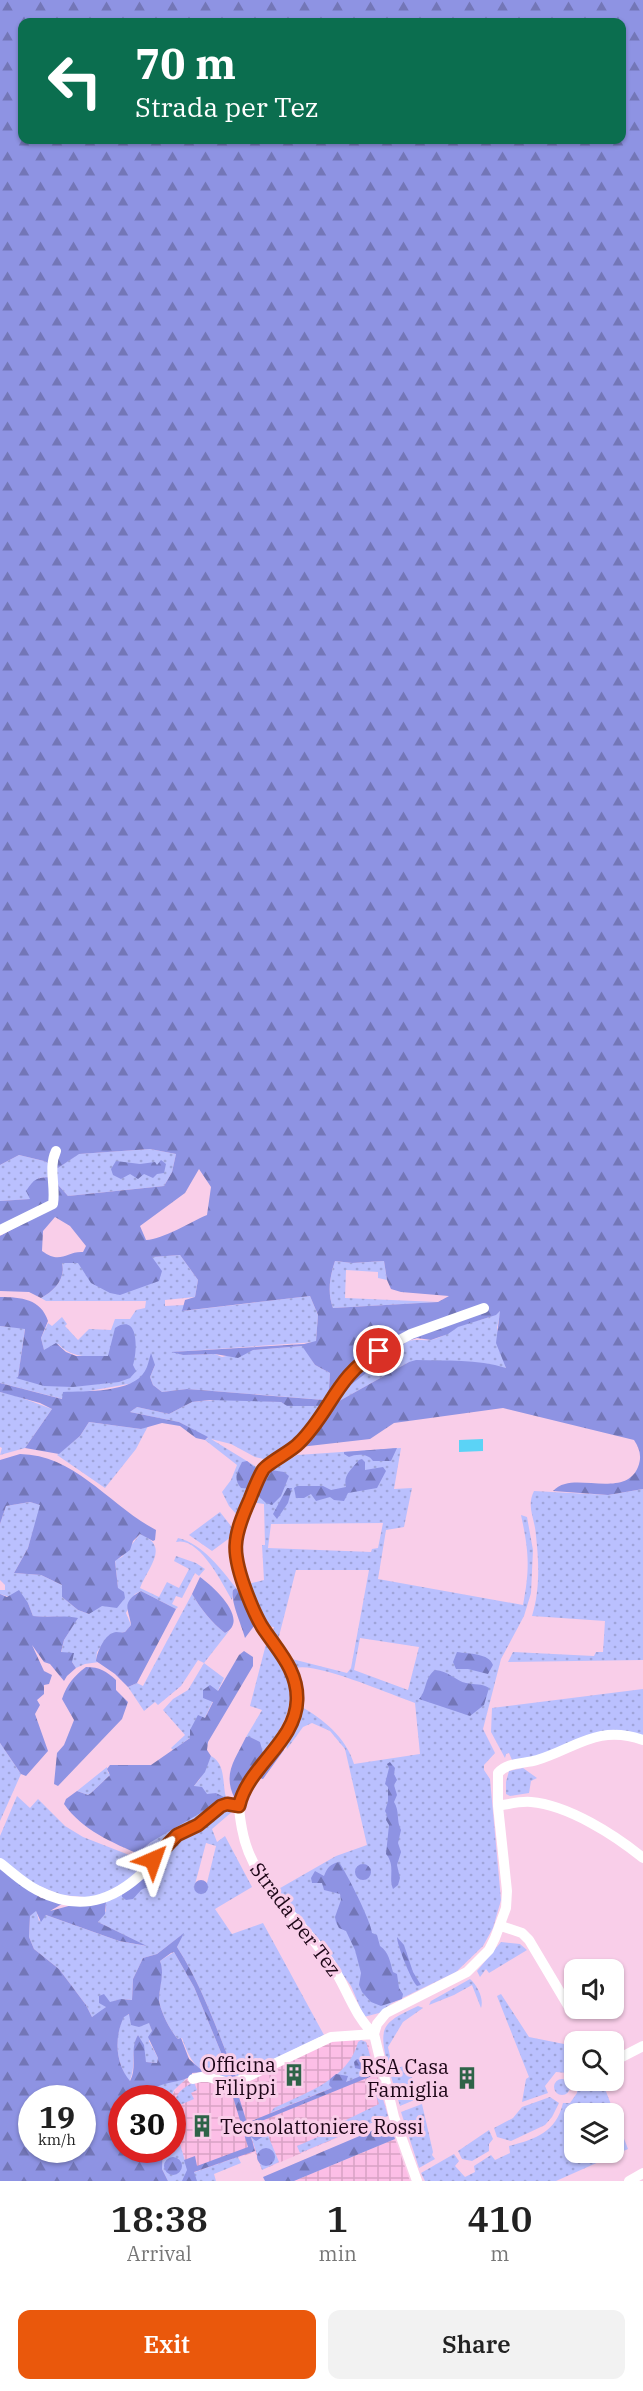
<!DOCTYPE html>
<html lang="en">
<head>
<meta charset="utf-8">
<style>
	:root { --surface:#fff; --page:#f2f2f2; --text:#222; --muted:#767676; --accent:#ea580c }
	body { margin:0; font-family:"IBM Plex Serif",serif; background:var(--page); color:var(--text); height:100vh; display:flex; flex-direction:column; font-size:22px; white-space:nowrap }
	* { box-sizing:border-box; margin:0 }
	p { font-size:20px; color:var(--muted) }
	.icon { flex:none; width:33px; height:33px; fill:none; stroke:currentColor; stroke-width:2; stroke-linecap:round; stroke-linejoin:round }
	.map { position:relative; height:2181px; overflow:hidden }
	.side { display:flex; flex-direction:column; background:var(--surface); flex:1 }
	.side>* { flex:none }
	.top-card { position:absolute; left:18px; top:18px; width:608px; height:126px; border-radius:12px; box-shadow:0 2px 4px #0004; background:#0b6e4f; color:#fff; overflow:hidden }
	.buttons { position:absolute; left:564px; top:1959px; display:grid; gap:12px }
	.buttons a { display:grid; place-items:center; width:60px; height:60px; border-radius:12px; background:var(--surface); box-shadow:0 2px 4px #0004; font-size:30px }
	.speed { position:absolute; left:18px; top:2085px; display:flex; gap:12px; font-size:30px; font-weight:700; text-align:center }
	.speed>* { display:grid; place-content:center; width:78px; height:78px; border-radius:50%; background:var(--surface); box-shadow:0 2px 4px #0004; line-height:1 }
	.speed small { font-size:15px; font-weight:400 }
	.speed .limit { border:9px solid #d22; background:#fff; color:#111 }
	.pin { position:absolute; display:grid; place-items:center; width:51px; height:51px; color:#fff; margin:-26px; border:3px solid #fff; border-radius:50%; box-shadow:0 2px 6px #0007 }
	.me { position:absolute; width:66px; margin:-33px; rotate:43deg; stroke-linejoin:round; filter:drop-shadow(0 0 4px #0008) }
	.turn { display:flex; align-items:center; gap:21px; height:126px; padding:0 18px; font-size:27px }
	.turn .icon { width:78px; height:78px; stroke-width:2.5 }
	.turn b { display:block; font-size:42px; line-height:51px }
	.eta { display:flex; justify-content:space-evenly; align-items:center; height:102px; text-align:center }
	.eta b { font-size:36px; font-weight:600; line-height:42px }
	.button { display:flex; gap:12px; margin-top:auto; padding:12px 18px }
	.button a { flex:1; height:69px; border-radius:12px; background:var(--accent); color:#fff; font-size:24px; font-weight:600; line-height:69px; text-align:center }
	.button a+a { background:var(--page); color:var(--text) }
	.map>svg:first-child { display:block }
	.industrial { fill:url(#industrial-grid) }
	.green { fill:url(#green-dots); fill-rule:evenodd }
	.forest { fill:url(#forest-firs); fill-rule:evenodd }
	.water { fill:#5bd3f6 }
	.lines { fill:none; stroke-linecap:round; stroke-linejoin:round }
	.minor { stroke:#fff; stroke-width:10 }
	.route-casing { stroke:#983908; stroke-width:15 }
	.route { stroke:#ea580c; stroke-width:10 }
	.labels { text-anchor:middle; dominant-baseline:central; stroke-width:6; stroke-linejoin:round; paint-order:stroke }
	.street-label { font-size:20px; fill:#1d0617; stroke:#f9cee9 }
	.poi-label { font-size:20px; fill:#1d0617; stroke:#f9cee9; text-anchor:end }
</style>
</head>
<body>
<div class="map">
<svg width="643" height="2181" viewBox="0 0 643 2181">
	<defs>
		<pattern id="industrial-grid" width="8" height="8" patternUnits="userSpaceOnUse" patternTransform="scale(1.5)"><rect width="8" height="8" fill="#fcbee6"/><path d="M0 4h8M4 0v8" fill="none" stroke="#d8a2c5"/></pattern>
		<pattern id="green-dots" width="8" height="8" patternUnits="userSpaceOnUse" patternTransform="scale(1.5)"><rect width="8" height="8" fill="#bac0fe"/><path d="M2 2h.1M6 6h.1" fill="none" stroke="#9fa4d9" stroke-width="1.8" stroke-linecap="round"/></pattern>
		<pattern id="forest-firs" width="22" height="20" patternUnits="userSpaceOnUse" patternTransform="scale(1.5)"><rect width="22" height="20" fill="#8e93e3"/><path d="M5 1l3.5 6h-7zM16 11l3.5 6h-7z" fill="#7376b7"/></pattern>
	</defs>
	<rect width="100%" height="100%" fill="#f9cee9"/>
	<path class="industrial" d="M361 2040 366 2042 369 2046 388 2116 262 2170 255 2152 189 2174 173 2121 172 2098H171L178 2085 192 2076 236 2089 239 2084 331 2041Z
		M395 2139 410 2181H294Z"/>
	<path class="green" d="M150 1149 176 1154 172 1172 164 1186 68 1196 51 1177 39 1178 31 1199 0 1201V1165L19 1155 44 1161 58 1168 78 1154Z
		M180 1255 198 1280 195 1297 165 1300V1306L185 1305 183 1311 310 1296 318 1315 316 1342 173 1352 183 1355 215 1354 222 1357 253 1350 303 1346 315 1365 330 1373 329 1390 325 1400 187 1389 162 1392 153 1385 150 1377 155 1365 134 1383 89 1391 63 1399 0 1383V1326L25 1328 18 1378 126 1357C103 1356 75 1362 58 1344L44 1351 41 1338 48 1323 52 1326 62 1317 67 1324 65 1326 78 1340 89 1329 111 1330 115 1319H130L136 1310 145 1308 146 1301H46L41 1298C54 1291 66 1279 62 1263Z
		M335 1261 352 1263 384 1261 387 1280 378 1278V1272L346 1270 345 1298 438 1302 333 1308C327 1292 330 1276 335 1261Z
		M501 1310 497 1328 506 1368 409 1362 332 1405C349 1379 381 1358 408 1341 417 1339 423 1341 431 1340 442 1338 448 1332 457 1327 471 1320 489 1321 501 1310Z
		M0 1392 14 1395 52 1409 25 1448 0 1455 2 1448 0 1447Z
		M227 1399 281 1402 288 1406H323L301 1439 268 1460 255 1457 231 1444 211 1439 255 1466 259 1471 238 1516 229 1506 222 1492 231 1480 237 1465 205 1440 208 1438 179 1422 130 1412 137 1407 169 1414 192 1402Z
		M89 1422 141 1429 148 1426 136 1449 105 1488 57 1455 80 1436Z
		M401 1448 394 1489 412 1488 404 1527 386 1530 378 1579 523 1605C530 1568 529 1552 521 1515L527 1517 533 1550 531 1593 524 1616 501 1659 483 1729 495 1753 484 1765V1770L490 1779 501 1900 493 1928 483 1946 456 1972 392 2003 379 2013 364 2017 351 1986 330 1957 275 1891 336 1856 367 1845 345 1749 330 1731 312 1723 303 1727 287 1749 285 1741 294 1726 300 1706C323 1719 346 1737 354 1764L420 1754 415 1703C392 1695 316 1662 296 1668L288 1658 347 1673 351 1668 369 1570H296L277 1644 272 1636 274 1627 264 1626 259 1617 248 1584 264 1580 262 1545H265L264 1504 251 1502 265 1475 297 1455ZM383 1523 378 1548 372 1549 371 1552 268 1548 271 1524ZM360 1638 419 1647 408 1690 354 1670Z
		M643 1489V1660L508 1662 513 1652 594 1656 596 1652H603L605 1621 532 1616C540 1591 539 1562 536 1536 535 1518 526 1507 534 1491L608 1495Z
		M30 1502 41 1505 28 1548 14 1573 41 1575 62 1585V1597L78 1610 89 1614 118 1588 115 1560 122 1557 140 1534C171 1546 148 1567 140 1588L159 1597 167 1582 179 1588 189 1569 174 1561 176 1556 196 1563 205 1569 199 1576 195 1573 182 1598 176 1596 172 1604 178 1607 176 1609 141 1591 135 1594 126 1613 131 1625 125 1632 109 1636 97 1652 96 1660 99 1662 85 1664 76 1668 72 1662 61 1653 64 1640 77 1619C63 1615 48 1618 33 1616L28 1603 0 1594V1590H5V1585L0 1580V1524L6 1506Z
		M220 1512 231 1526V1537L212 1551 189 1535Z
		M178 1538C203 1544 221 1569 236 1588L233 1590 232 1600C222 1583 199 1536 176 1542Z
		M192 1594C201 1609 211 1622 225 1633L229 1631 204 1663 224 1678 198 1732 173 1750 171 1748 185 1735 163 1710 173 1699 188 1690 204 1663 198 1660 181 1686 158 1705 155 1702 144 1711 128 1687 137 1683 143 1686Z
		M266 1644C274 1655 286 1667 289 1680 296 1708 279 1733 263 1753 261 1745 255 1737 246 1737L262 1710 250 1706Z
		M643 1689V1736L623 1732 536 1757 512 1760 509 1753 506 1754 505 1758 491 1732 492 1708Z
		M0 1743 21 1774 0 1821Z
		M211 1756C226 1764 222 1782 226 1798L157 1849 145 1855H141L140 1851 151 1842 149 1841 169 1831 220 1796 216 1793 176 1807 200 1779Z
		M107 1767 108 1773 111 1774 91 1793 88 1795 77 1791Z
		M523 1768 537 1778 531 1781 529 1793 510 1796 506 1794V1782L509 1771Z
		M17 1796 30 1808 38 1799 65 1826 83 1837 142 1860 145 1864 127 1881 96 1898 61 1895 32 1883 0 1859V1836Z
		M222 1809 233 1811 212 1829 217 1842 225 1836 252 1887 215 1909 232 1934 263 1923 324 2035 236 2077C218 2033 203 1987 177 1947L183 1934 157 1954 143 1958 133 1979 132 2000C105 1997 111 2009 92 2017L86 2005 59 1969 34 1949 29 1937 30 1916 36 1910 39 1921 46 1915 119 1941 146 1946 98 1922 106 1911V1902L172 1846ZM206 1843 216 1846 205 1891 194 1888Z
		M501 1942 520 1944 527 1950 489 1973 486 1969 480 1977 477 1971Z
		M174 1952 194 1987 232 2079C200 2071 193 2070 182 2038L178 2039C170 2031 160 2010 159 2000 159 1987 164 1974 160 1961Z
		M470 1979C478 1986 484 1999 481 2008L472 1985 454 1995 429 2005 431 2001Z
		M501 1994 529 2037 574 2046V2078L568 2073 556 2072 545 2086 548 2093 522 2102 526 2079 529 2077 497 1996Z
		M418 2006 423 2008 403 2022 388 2047 392 2065 388 2066C378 2026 382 2023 418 2006Z
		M130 2014 149 2022 152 2031 149 2041 158 2058 157 2063 146 2062 138 2035C130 2050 137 2068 129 2082 116 2061 113 2039 124 2016Z
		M361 2040 366 2042 375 2072 372 2076 371 2072 270 2113 274 2108C305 2093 349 2079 358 2042Z
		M408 2065 419 2098 400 2106 389 2070Z
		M186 2079 174 2090 171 2098H153L151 2090 162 2083Z
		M554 2087a8 8 0 1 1 16 0a8 8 0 1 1-16 0Z
		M577 2081H602L628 2149 556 2181H425L421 2173 454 2154 459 2161 455 2166 465 2177 475 2172 474 2166 491 2155 495 2160 510 2153 509 2146C536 2139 556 2132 563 2103H570L577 2093ZM574 2114H614V2152H574Z
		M194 2082 197 2090 191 2093 194 2099 175 2107C174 2093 183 2088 194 2082Z
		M373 2086 380 2089 388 2116 300 2153 297 2146 346 2125 344 2121 379 2104Z
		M550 2097 559 2103 552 2117 545 2125 511 2141 497 2137 494 2128 513 2118 522 2107Z
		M422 2104 433 2152 432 2155 435 2159 419 2168 401 2112Z
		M173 2121 189 2174 238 2157 241 2163 214 2174 216 2181H168L162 2169 163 2150H172Z
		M262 2121 279 2162 262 2170 248 2127Z
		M489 2130 493 2139 489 2144V2151L472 2161 462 2159 458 2151Z"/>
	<path class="forest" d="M0 0H643V1489L608 1495 553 1491C556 1488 560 1485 565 1484 586 1478 627 1495 638 1467 642 1457 640 1449 634 1440L503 1408 394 1423 370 1439 300 1447 332 1405 409 1362 416 1360C446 1361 477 1359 506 1368L496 1343 500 1311 496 1315 458 1327 448 1334 431 1340 417 1338 408 1341 323 1406H287L281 1402 210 1400 192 1402 169 1414 137 1407 130 1412 179 1422 208 1437 205 1440 196 1438 180 1426 162 1423 141 1429 89 1422 80 1436 59 1454 25 1448 52 1409 40 1403 0 1392V1383L62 1399 63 1392C85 1391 133 1393 145 1371 148 1366 149 1359 151 1353L155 1365 150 1377 153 1385 162 1392 187 1389 324 1400 329 1389 330 1373 315 1365 302 1346 253 1350 238 1358 215 1354 183 1355 171 1352 304 1344 316 1341 318 1315 310 1296 182 1311 185 1300 195 1297 198 1280 180 1255 152 1257 162 1271 159 1281 120 1295 110 1293 91 1283 78 1263H62C66 1279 54 1291 41 1298L29 1292 0 1291V1236L29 1220 0 1227V1201L30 1199 26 1191C35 1178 36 1178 51 1177L68 1196 164 1186 172 1172 176 1154 150 1149 79 1154 58 1168 44 1161 19 1155 0 1165ZM22 22H621V140H22ZM199 1169 211 1187 207 1215C188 1223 164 1239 146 1240L140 1226 185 1193ZM55 1217 70 1226 86 1246 83 1252C66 1251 61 1265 42 1251L43 1231ZM335 1261 352 1263 384 1261 387 1280 391 1289 401 1292 449 1296 438 1302 333 1308C327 1292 330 1276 335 1261Z
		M161 1160 166 1164 164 1173 157 1174 153 1178 144 1174 138 1179 130 1174 121 1179 113 1175 111 1169 116 1161 140 1164 155 1162 157 1165Z
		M0 1297C21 1297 41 1299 48 1321L41 1338 44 1350 56 1343 66 1352 76 1356H108L115 1328C140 1312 137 1353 133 1365L136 1371 139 1368 130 1378 119 1382 73 1387 44 1386 16 1378 18 1377 25 1329 0 1326Z
		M397 1448 391 1461H373C368 1453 356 1454 349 1457L344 1454V1452Z
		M20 1454C76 1455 110 1506 156 1530L155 1540 153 1541 140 1534 133 1541 130 1550 115 1561 118 1588 124 1592 125 1598 117 1608 102 1606 89 1614 78 1610 62 1597V1585L41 1575 14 1573 28 1548 40 1505 30 1502 6 1506 0 1524V1460Z
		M362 1459 365 1462V1470L383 1467 386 1471 377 1488 348 1493 344 1501 334 1500 330 1497 316 1501 311 1494 304 1498H296L294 1488 297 1486H323L331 1490 346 1487C343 1475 351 1470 359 1460Z
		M247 1461 259 1471 251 1489 241 1488C233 1479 237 1472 242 1462Z
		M271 1470 284 1472 289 1476 281 1496 272 1505 266 1503 255 1493 265 1475Z
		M287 1488H292L288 1503 277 1519 273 1514Z
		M200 1577C214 1587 250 1620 225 1633 211 1622 201 1609 192 1594Z
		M236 1588 240 1594 262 1637 254 1626 245 1638C242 1626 230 1601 233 1590Z
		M19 1590 28 1603 33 1616C48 1618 63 1615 78 1618L64 1640 61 1652 74 1653 72 1662 76 1668 67 1676 64 1681 50 1664 44 1662 32 1645 44 1671 52 1675 49 1684 44 1685V1694L37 1700 40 1705 35 1714 48 1751 26 1776 21 1774 0 1743V1594L7 1597Z
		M141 1591 176 1609 137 1683 128 1687 115 1674 96 1661C97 1652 105 1633 116 1632 119 1632 122 1633 125 1632L131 1625C129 1609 120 1603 141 1591Z
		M244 1651 253 1657V1666L208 1742 207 1750 211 1756 205 1772 194 1786 202 1787 207 1794 216 1793 226 1798 151 1842 140 1851 141 1855C113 1843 82 1830 64 1804L66 1799 77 1791 88 1795 91 1793 110 1775 107 1769 110 1765H151L190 1738V1730L198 1715 205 1718 213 1702 203 1698V1690L210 1685 218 1691 239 1655Z
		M457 1652C469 1654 489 1653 493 1665L488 1674 468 1669H456L453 1662Z
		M86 1667C100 1667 106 1671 116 1680V1690L128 1702 122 1719 58 1786 54 1784 57 1753 64 1745 74 1720 62 1699C67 1684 74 1676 86 1667Z
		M435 1670C449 1671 456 1681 466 1683 475 1685 482 1683 489 1688L484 1705 470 1716 419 1699C427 1691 424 1678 435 1670Z
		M246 1737H250L260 1742 263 1753 235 1799C222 1774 235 1760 246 1737Z
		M282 1745 284 1750 263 1779 259 1778 257 1775Z
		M390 1762 395 1768 394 1774 397 1780 394 1785 397 1795 394 1802C400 1811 396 1821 401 1830L398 1843 401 1852 397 1865 400 1878 398 1885 393 1889C388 1877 396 1866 386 1854L389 1825 386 1820 387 1815 385 1811 388 1801V1787L385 1784 389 1768 387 1764Z
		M339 1862C347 1874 371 1921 372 1933L377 1935 380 1946C389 1952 390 1962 393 1972L397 1974 399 1988 403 1994 402 1999 381 2006 371 2002 362 1992 359 1985 361 1973 355 1950 346 1931 339 1928 336 1922 335 1917 341 1900 340 1894 324 1890 322 1883H312L311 1878 315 1871 324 1876C327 1868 330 1864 339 1862Z
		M355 1872a8 8 0 1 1 16 0a8 8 0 1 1-16 0Z
		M0 1866 41 1898 67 1901 50 1911 76 1904 106 1902 105 1914 98 1922 147 1946 119 1941 46 1915 41 1922 36 1911 30 1916 29 1937 34 1949 59 1969 86 2005 92 2017 106 2007 99 2003V1996L104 1994 110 2002 121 1999 132 2000 133 1979 143 1958 157 1954 184 1933 177 1947C203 1987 218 2033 236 2077L232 2079 194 1987 174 1952 171 1953 160 1961C165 1974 159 1987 159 2000 160 2010 170 2031 178 2039L181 2038 189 2059 204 2072 192 2073V2076C179 2083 165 2081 151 2090L153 2098H122V2150H163L162 2169 168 2181H0ZM129 2014 131 2025 139 2027 149 2023 152 2031 148 2037 158 2058 157 2063 146 2062 144 2045 138 2035C129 2049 138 2067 130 2081 115 2063 114 2037 124 2017ZM32 2098H82V2150H32Z
		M147 1874 152 1878 151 1885 141 1890 133 1899 126 1900 122 1897V1892Z
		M194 1887a7 7 0 1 1 14 0a7 7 0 1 1-14 0Z
		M397 1937 404 1945 413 1972 421 1985 417 1986C411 1980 397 1945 397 1937Z
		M357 2059 374 2066 375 2072 372 2076 259 2122 265 2128 264 2136 256 2141 251 2137 255 2151 194 2172 197 2181H182L187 2170 184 2160 195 2156 197 2166 248 2147 233 2097 238 2094 247 2123 332 2088 329 2085 330 2079 336 2074 348 2076 346 2082 363 2075V2070L355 2068 354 2062Z
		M376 2129 392 2130 395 2139 294 2181H265L263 2177Z
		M257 2157a9 9 0 1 1 18 0a9 9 0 1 1-18 0Z
		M164 2166a9 9 0 1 1 18 0a9 9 0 1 1-18 0Z"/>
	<path class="water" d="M483 1439V1451L459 1452V1440Z"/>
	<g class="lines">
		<path class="minor" d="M0 1230 53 1204C56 1186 48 1168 56 1151
			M498 1806C509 1804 520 1801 531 1802 568 1805 615 1835 643 1858
			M0 1863C12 1872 23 1883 37 1890 75 1910 107 1904 138 1877 152 1865 161 1848 176 1836 184 1830 195 1827 204 1821 217 1811 222 1801 239 1806
			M501 1926 522 1933 529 1940 573 2014
			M374 2034C354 2016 346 1986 331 1964 301 1918 252 1886 242 1829 240 1818 238 1808 241 1797 256 1753 306 1734 295 1681 291 1663 275 1646 264 1631 245 1603 231 1561 237 1527L264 1467 300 1443 350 1373 363 1360 411 1334 484 1308
			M614 2061 643 2046
			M193 2079 205 2076 232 2084 331 2037 374 2034
			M417 2181 394 2117 374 2034 377 2024 386 2013 467 1972 489 1950 495 1938 506 1908 507 1891 498 1806V1773C507 1762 524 1764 537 1760 576 1748 598 1724 643 1740
			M629 2181 643 2173"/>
	</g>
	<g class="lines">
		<g class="route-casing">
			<path id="route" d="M153 1860 177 1835 198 1825 221 1806 227 1804 239 1806C248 1766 296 1742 297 1700 298 1672 280 1653 265 1631 257 1620 252 1607 247 1594 231 1552 232 1539 250 1499 254 1489 258 1478 263 1470 266 1464 292 1451 299 1443 331 1412 336 1375 379 1351"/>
		</g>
		<use href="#route" class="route"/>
	</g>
	<defs>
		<g id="building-bare" transform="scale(1.8)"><path d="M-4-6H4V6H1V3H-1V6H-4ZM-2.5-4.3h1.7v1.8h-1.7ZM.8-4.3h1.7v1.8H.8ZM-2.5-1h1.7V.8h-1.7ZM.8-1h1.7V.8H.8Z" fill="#2e6348" stroke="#f9cee9" stroke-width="2.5" paint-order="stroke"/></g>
	</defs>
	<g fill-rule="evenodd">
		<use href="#building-bare" x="294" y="2075"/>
		<use href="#building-bare" x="467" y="2078"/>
		<use href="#building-bare" x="202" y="2126"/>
	</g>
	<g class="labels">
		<g class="street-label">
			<text transform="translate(296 1919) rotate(53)">Strada per Tez</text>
		</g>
		<g class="poi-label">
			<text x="276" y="2064">Officina<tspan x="276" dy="23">Filippi</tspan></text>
			<text x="449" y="2066">RSA Casa<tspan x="449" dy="23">Famiglia</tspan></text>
			<text x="220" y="2126" text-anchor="start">Tecnolattoniere Rossi</text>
		</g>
	</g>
</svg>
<div class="buttons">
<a><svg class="icon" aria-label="sound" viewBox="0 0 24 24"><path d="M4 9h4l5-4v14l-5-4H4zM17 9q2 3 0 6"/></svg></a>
<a><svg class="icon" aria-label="search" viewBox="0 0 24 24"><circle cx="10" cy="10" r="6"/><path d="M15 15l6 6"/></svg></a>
<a><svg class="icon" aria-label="layers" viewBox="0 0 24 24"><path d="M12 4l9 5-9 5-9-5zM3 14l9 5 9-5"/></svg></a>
</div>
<div class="speed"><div>19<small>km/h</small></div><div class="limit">30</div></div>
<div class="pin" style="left:379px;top:1351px;background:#d93025"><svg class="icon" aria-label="arrive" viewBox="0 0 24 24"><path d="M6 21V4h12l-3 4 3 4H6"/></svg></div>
<svg class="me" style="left:153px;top:1860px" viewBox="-20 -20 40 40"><path d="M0-17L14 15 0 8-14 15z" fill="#ea580c" stroke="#fff" stroke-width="4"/></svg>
<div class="top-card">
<div class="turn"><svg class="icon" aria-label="left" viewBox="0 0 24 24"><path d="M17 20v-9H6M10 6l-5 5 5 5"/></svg><div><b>70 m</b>Strada per Tez</div></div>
</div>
</div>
<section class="side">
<div class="eta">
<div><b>18:38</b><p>Arrival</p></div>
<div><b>1</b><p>min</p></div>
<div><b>410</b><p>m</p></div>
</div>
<div class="button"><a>Exit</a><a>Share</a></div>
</section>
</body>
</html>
